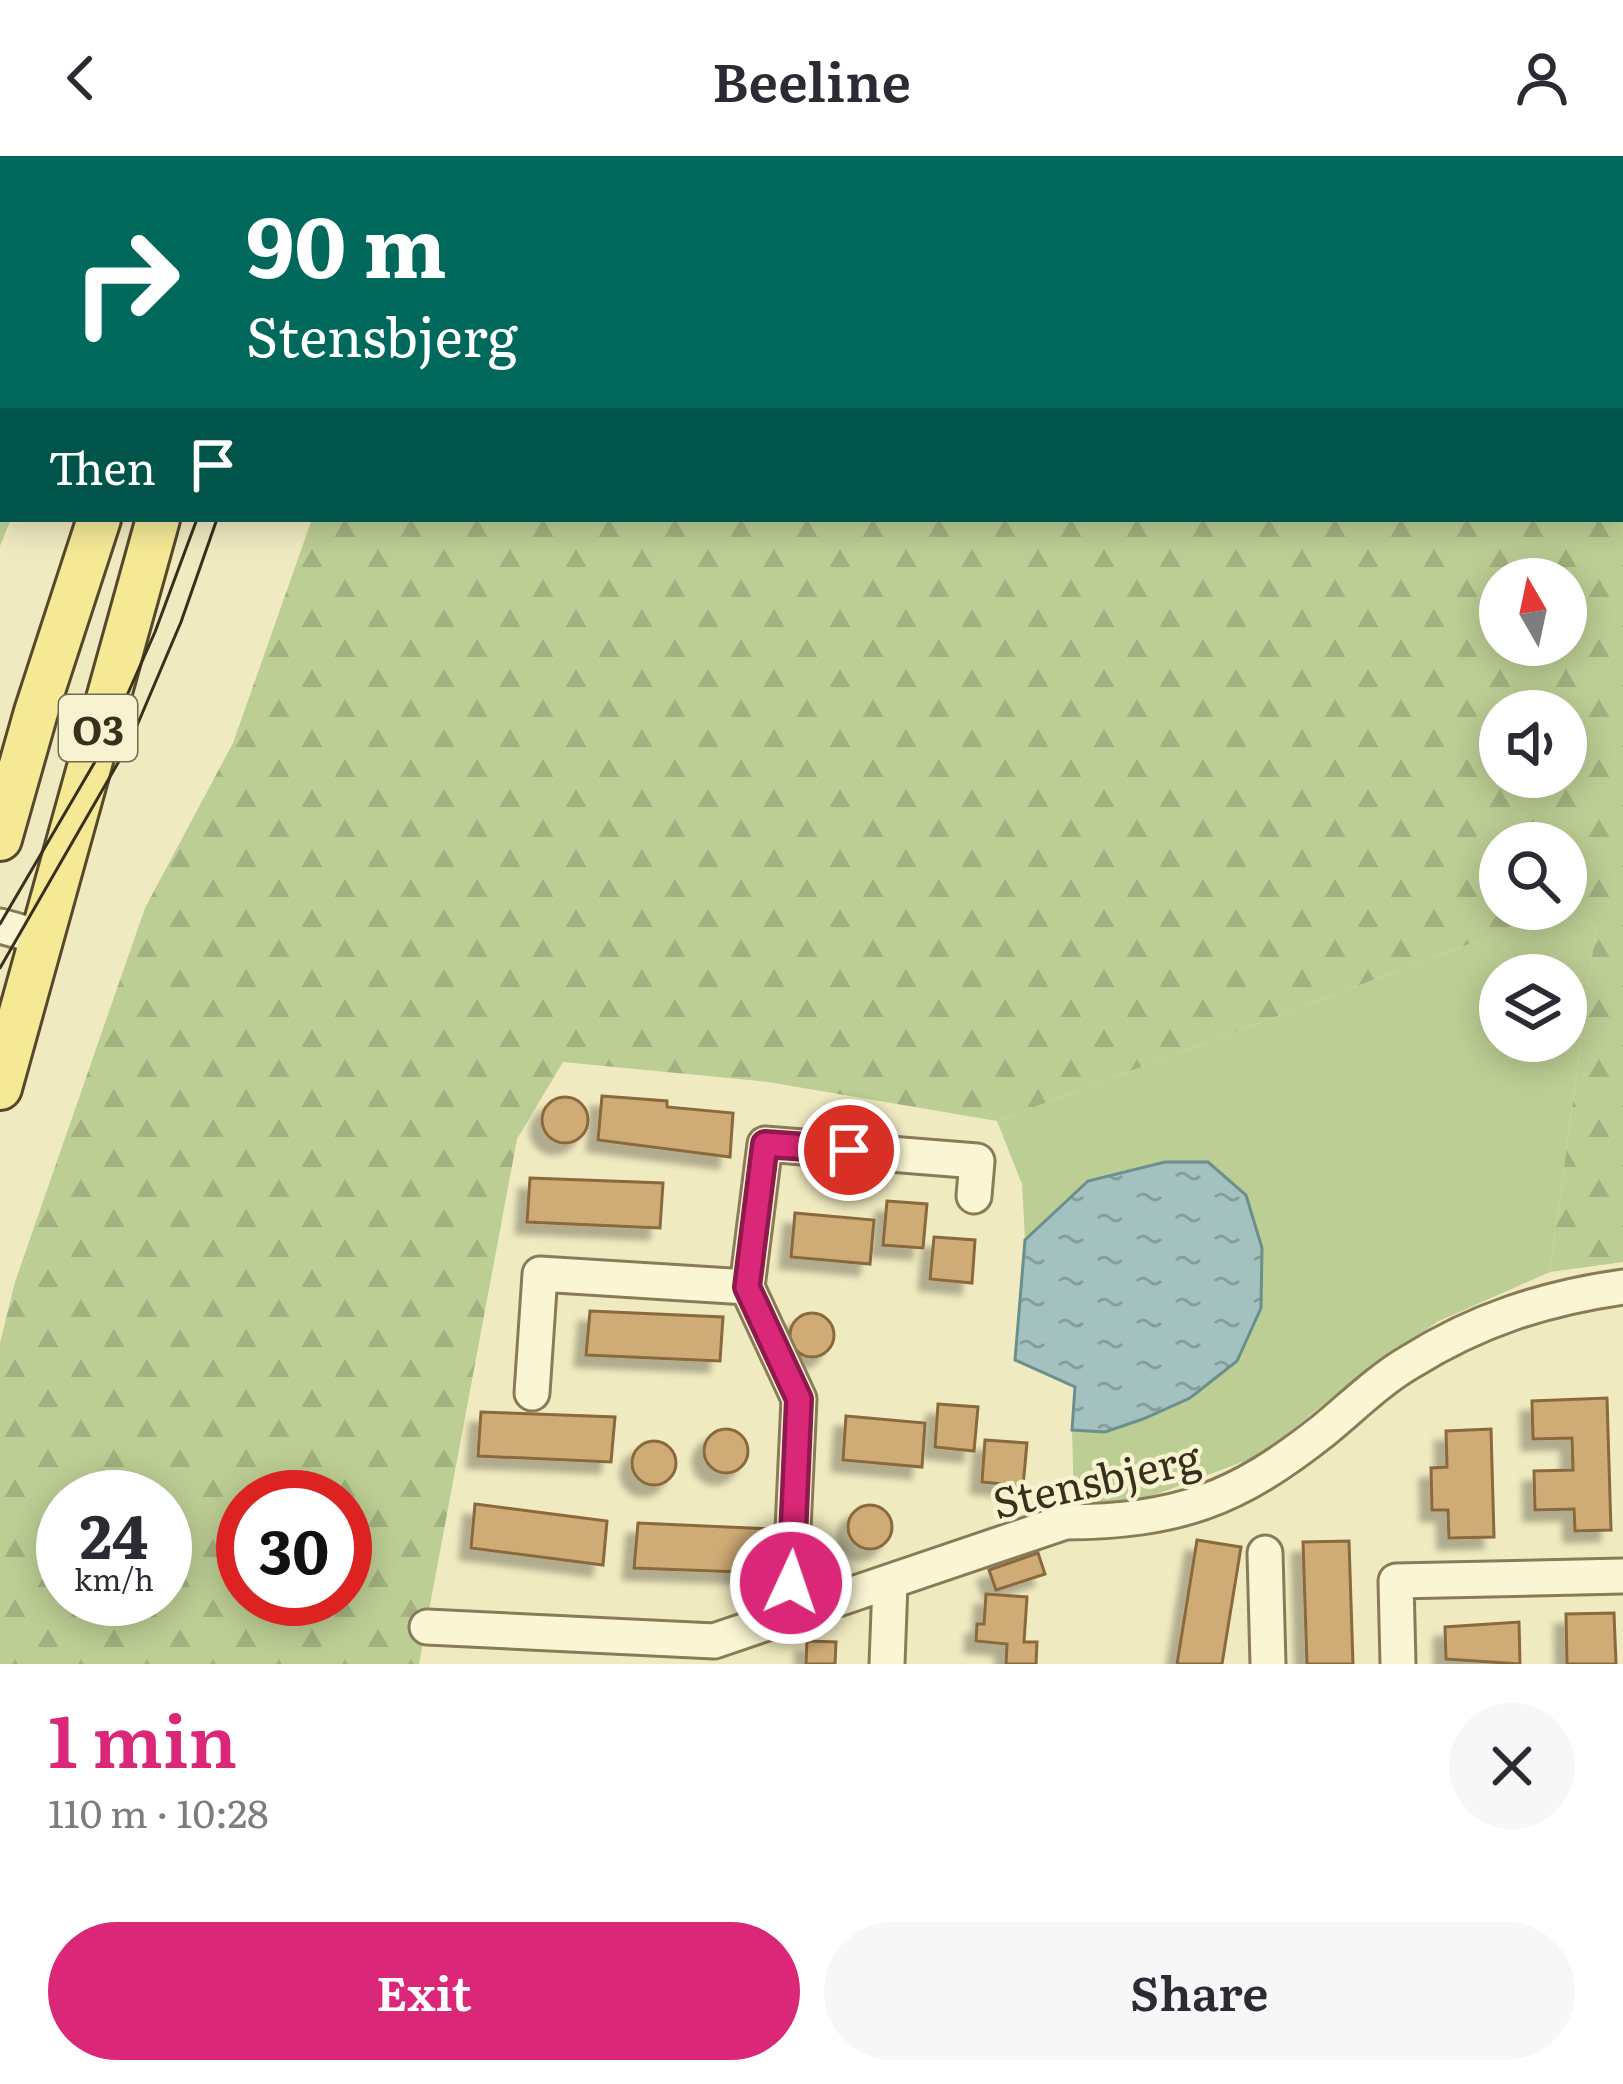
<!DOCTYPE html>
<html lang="en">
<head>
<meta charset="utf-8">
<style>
	:root { --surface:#fff; --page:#f7f7f7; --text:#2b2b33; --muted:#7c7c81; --accent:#db2777 }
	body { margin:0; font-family:Literata,serif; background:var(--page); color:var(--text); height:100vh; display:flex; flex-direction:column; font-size:45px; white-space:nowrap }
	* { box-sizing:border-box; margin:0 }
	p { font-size:39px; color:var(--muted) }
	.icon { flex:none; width:66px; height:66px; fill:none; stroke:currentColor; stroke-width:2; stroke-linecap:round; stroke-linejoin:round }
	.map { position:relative; height:1508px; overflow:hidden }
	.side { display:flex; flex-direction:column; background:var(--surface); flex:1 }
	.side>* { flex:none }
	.top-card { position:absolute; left:0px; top:0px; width:1623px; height:366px; box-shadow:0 6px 30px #0003; background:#00695c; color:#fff; overflow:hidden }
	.needle { width:78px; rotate:351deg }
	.fabs { position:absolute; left:1479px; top:402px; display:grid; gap:24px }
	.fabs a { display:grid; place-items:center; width:108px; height:108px; border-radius:50%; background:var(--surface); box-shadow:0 6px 30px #0003; font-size:60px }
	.speed { position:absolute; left:36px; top:1314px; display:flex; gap:24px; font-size:60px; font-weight:700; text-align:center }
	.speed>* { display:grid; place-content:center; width:156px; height:156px; border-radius:50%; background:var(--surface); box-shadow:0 6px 30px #0003; line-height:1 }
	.speed small { font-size:30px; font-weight:400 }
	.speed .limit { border:18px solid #d22; background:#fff; color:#111 }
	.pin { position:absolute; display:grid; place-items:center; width:102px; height:102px; color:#fff; margin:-51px; border:6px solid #fff; border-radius:50%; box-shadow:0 3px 12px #0007 }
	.me { position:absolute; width:132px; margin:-66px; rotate:3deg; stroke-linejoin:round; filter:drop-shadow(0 0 9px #0008) }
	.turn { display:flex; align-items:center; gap:42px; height:252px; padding:0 48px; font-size:54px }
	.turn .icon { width:156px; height:156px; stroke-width:2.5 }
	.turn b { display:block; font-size:84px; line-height:102px }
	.then { display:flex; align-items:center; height:114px; padding:0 48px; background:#0003; gap:24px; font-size:45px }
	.round { display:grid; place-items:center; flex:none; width:126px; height:126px; border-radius:63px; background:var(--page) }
	.overview { display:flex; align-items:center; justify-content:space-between; height:204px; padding:0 48px }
	h1 { font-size:72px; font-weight:600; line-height:90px; color:var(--accent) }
	.cta { display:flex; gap:24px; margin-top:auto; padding:24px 48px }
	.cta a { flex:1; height:138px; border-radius:72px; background:var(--accent); color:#fff; font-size:48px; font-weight:600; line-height:138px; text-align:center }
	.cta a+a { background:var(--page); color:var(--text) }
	header { display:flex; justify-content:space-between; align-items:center; height:156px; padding:0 48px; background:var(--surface); font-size:54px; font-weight:600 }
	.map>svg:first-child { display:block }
	.grass { fill:#bcce94; fill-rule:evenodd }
	.forest { fill:url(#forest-firs); fill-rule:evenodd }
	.water { fill:url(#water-ripples); stroke:#6a908d; stroke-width:3 }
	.building { fill:#cfab74; stroke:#89693c; stroke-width:3; filter:url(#shadow) }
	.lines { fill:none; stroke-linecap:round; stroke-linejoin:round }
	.minor-casing { stroke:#897b57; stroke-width:39 }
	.major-casing { stroke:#57482c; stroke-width:48 }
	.minor { stroke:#faf6d3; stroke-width:33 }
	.major { stroke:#f5e996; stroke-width:42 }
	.tram { stroke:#382f1c; stroke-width:3 }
	.route-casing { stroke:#8e194d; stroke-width:30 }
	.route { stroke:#db2777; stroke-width:21 }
	.labels { text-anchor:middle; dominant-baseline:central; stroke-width:9; stroke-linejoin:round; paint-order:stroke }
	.shield { fill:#f7f3d0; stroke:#716a52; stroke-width:3 }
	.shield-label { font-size:39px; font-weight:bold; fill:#382f1c }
	.street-label { font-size:42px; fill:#382f1c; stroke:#f7f3d0 }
</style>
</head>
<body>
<header><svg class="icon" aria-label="back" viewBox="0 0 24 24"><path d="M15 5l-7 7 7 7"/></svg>Beeline<svg class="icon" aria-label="person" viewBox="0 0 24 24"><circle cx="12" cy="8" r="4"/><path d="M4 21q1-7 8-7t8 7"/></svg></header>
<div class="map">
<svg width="1623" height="1508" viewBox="0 0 1623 1508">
	<defs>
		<pattern id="forest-firs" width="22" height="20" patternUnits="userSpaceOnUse" patternTransform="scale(3)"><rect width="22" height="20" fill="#bcce94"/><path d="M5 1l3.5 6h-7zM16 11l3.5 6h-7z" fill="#a2b17f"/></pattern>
		<pattern id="water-ripples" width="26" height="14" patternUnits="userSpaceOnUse" patternTransform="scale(3)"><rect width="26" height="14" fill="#a3c1be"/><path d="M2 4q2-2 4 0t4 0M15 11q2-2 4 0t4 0" fill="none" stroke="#869d9a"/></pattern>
		<filter id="shadow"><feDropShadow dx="-11" dy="11" stdDeviation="3" flood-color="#0004"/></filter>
	</defs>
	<rect width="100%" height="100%" fill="#f0eac0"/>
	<path class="grass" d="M1568 759 1596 771 1550 1116 1437 1166 1345 1231 1261 1299 1144 1343 1074 1347 1072 1274 1105 1276 1143 1263 1190 1242 1237 1205 1261 1152 1262 1092 1088 1025 1025 1084 1022 1028 997 965 1536 763ZM1500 819H1566V885H1500Z"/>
	<path class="forest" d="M0 0H157L3 3V363H11L0 390Z
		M446 0H1623V1106L1550 1116 1596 771 1568 759 1536 763 997 965 768 926 563 906 517 983 419 1508H0V1187L15 1126 145 752 233 587 312 363H1620V3H445ZM1500 423H1566V489H1500ZM1500 555H1566V621H1500ZM1500 687H1566V753H1500ZM63 1341H165V1443H63ZM243 1341H345V1443H243Z"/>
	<path class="water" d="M1165 1006H1208L1246 1039 1262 1092 1261 1152 1237 1205 1190 1242 1143 1263 1105 1276 1072 1274 1075 1231 1015 1204 1025 1084 1088 1025Z"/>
	<path class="building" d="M602 940 667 945V951L733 957 730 1001 598 984Z
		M542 964a23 23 0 1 1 46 0a23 23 0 1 1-46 0Z
		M530 1022 663 1027 660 1072 527 1066Z
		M887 1045 927 1048 923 1092 883 1089Z
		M795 1057 874 1064 870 1108 791 1101Z
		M934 1081 975 1084 972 1127 930 1123Z
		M590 1155 723 1161 720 1205 586 1199Z
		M790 1179a22 22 0 1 1 44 0a22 22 0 1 1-44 0Z
		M1607 1242 1611 1374 1575 1375 1574 1353 1535 1354 1534 1315 1573 1314 1572 1282 1533 1283 1532 1245Z
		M938 1248 978 1251 974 1295 935 1291Z
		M481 1256 615 1261 611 1306 478 1300Z
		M846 1260 925 1267 922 1311 843 1304Z
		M704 1295a22 22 0 1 1 44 0a22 22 0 1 1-44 0Z
		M1491 1273 1494 1381 1449 1382 1448 1354H1432L1431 1312 1447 1311 1446 1275Z
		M985 1284 1027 1287 1023 1330 982 1326Z
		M632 1307a22 22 0 1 1 44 0a22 22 0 1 1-44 0Z
		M475 1348 607 1365 603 1409 471 1392Z
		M848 1371a22 22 0 1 1 44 0a22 22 0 1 1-44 0Z
		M638 1367 771 1373 767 1417 634 1412Z
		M1197 1384 1241 1391 1222 1508H1177Z
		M1349 1385 1353 1508H1307L1303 1386Z
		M1038 1397 1045 1418 996 1434 989 1414Z
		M986 1438 1027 1441 1024 1486H1037L1036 1508H1006L1007 1488 976 1485 977 1468H984Z
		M1614 1457 1616 1508H1567L1566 1458Z
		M1519 1466 1520 1508 1446 1503 1445 1471Z
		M807 1485 836 1486 835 1508H806Z"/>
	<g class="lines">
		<g class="minor-casing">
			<path id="minor" d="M0 770 40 781
				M532 1237 540 1118 747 1131
				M1265 1397 1268 1508
				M789 1461 799 1243 747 1131 765 988 977 1005 974 1040
				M427 1471 714 1485 1065 1366C1178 1365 1236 1344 1324 1274 1352 1251 1379 1224 1410 1206 1477 1164 1545 1142 1623 1131
				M887 1508 890 1427
				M1398 1508 1396 1425 1623 1420"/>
		</g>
		<g class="major-casing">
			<path id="major" d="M228 3 229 0
				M281 3 282 0
				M0 683 36 556 99 363
				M0 932 158 363"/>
		</g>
		<use href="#minor" class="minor"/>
		<use href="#major" class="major"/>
		<path class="tram" d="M322 3 323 0
			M0 768 106 587 155 476 197 363
			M0 812 130 586 181 466 217 363"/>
	</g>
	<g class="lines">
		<g class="route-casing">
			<path id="route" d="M791 1427 799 1243 747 1131 765 988 849 994"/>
		</g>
		<use href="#route" class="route"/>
	</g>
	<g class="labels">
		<rect class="shield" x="59" y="539" width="78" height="66" rx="9"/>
		<g class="shield-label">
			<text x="98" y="572">O3</text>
		</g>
		<g class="street-label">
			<text transform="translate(1096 1322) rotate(-13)">Stensbjerg</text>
		</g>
	</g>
</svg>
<div class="fabs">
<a><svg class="needle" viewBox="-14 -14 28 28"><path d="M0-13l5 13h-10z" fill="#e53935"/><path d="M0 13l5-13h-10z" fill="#7c7c81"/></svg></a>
<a><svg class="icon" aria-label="sound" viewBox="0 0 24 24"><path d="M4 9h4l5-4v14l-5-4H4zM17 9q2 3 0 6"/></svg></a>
<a><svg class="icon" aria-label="search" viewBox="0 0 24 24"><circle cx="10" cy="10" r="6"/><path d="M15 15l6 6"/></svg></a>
<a><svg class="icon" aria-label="layers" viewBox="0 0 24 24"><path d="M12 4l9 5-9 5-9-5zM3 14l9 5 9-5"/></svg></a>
</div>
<div class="speed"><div>24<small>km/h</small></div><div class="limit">30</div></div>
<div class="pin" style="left:849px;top:994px;background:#d93025"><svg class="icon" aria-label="arrive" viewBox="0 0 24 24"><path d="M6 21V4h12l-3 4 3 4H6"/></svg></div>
<svg class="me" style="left:791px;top:1427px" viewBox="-20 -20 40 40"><circle r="17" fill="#db2777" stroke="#fff" stroke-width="3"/><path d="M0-11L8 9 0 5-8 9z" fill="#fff"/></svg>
<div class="top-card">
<div class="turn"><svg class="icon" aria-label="right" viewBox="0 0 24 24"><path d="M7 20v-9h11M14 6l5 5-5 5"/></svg><div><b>90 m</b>Stensbjerg</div></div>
<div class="then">Then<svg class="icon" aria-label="arrive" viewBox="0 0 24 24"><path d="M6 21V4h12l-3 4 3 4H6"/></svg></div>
</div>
</div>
<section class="side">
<div class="overview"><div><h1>1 min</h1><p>110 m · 10:28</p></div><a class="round"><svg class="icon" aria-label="close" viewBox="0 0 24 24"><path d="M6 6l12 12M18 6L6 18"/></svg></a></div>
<div class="cta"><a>Exit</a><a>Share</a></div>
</section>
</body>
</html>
